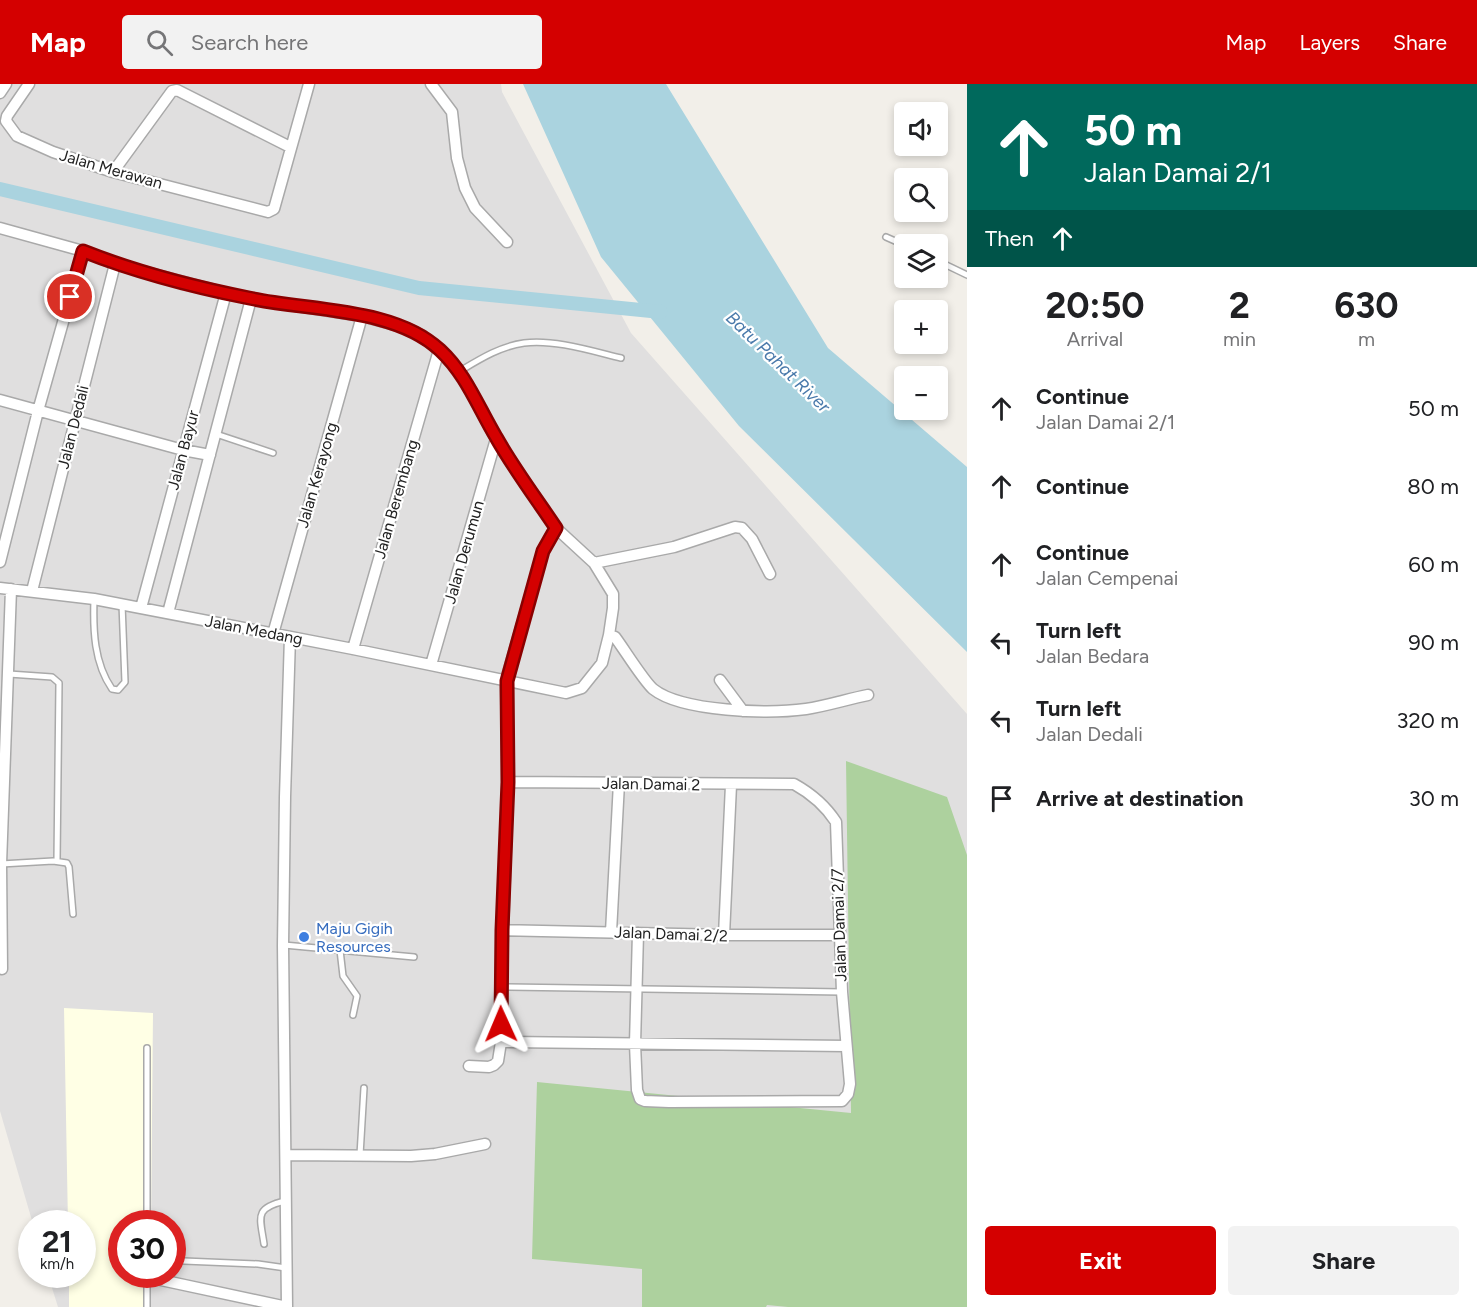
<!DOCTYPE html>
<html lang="en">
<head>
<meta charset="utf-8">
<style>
	:root { --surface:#fff; --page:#f2f2f2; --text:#202124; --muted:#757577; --accent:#d40000 }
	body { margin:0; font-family:Figtree,sans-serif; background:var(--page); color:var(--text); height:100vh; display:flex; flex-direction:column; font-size:22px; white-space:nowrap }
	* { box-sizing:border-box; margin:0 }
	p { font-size:20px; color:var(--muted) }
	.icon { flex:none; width:33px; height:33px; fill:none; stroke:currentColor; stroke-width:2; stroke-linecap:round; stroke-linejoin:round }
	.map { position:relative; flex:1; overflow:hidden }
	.panel { display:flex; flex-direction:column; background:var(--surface); width:510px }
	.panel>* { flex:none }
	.banner { background:#00695c; color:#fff; overflow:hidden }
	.fabs { position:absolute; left:894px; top:18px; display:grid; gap:12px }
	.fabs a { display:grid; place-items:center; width:54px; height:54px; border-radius:6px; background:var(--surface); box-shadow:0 3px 9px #0003; font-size:30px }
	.speed { position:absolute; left:18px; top:1126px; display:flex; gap:12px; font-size:30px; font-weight:700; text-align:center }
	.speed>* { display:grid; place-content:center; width:78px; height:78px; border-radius:50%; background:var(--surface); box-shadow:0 3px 9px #0003; line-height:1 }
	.speed small { font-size:15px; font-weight:400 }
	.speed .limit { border:9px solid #d22; background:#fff; color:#111 }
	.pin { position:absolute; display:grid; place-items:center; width:51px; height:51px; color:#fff; margin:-26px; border:3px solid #fff; border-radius:50%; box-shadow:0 2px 6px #0007 }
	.me { position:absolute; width:66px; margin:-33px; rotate:359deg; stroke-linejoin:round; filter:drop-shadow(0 0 4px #0008) }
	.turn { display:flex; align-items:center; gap:21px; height:126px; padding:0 18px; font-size:27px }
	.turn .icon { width:78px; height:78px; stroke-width:2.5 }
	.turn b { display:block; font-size:42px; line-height:51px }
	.then { display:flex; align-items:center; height:57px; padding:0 18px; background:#0003; gap:12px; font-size:22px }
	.eta { display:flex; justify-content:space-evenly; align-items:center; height:102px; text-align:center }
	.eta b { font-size:36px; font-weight:700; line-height:42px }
	.cta { display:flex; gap:12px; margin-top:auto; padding:12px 18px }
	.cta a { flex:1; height:69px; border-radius:6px; background:var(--accent); color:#fff; font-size:24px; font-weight:700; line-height:69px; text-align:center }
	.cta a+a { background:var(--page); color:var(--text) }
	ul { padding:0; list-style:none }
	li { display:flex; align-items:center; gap:18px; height:78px; padding:0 18px }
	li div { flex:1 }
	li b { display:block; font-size:22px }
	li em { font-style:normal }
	header { display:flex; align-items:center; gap:36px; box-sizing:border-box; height:84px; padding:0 30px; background:var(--accent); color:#fff }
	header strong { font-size:28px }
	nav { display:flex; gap:33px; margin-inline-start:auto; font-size:21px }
	.search { width:420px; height:54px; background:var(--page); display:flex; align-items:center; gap:15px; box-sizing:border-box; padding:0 21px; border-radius:6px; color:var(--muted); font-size:22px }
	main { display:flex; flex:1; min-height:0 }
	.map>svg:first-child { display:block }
	.residential { fill:#e0dfdf; fill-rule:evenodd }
	.education { fill:#ffffe5 }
	.forest { fill:#add19e }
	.water { fill:#aad3df }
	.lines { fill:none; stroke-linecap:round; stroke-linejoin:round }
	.canal { stroke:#aad3df; stroke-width:14 }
	.lane-casing { stroke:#a9a9a9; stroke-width:8 }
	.street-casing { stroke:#a9a9a9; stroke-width:13 }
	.lane { stroke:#fff; stroke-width:5 }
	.street { stroke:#fff; stroke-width:10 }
	.route-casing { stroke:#8a0000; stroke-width:15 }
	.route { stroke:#d40000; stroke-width:10 }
	.shop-dot { fill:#3f7fe0; stroke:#fff; stroke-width:2 }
	.labels { text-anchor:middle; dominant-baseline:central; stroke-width:4.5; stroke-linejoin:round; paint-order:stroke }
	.street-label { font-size:16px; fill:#222; stroke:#fff }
	.shop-label { font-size:16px; fill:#366cbe; stroke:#fff; text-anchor:start }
	.water-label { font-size:18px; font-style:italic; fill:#4a7aab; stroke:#fff }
</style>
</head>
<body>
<header>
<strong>Map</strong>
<div class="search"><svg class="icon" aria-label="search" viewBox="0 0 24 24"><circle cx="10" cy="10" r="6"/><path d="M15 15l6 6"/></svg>Search here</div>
<nav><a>Map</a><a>Layers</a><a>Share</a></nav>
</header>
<main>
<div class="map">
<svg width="967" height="1223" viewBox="0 0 967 1223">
	<rect width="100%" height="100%" fill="#f2efe9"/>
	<path class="residential" d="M0 0H501L502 8 631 249 967 630V1223H58L48 1191H82V1140H33L0 1027ZM122 1140H172V1191H122Z"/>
	<path class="education" d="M64 924 153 929 151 1140H122V1191H150V1223H69V1191H82V1140H68Z"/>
	<path class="forest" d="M846 677 947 713 967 771V1223H788L767 1221 766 1223H642V1185L532 1175 537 998 851 1029Z"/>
	<path class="water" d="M523 0H666L828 264 967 383V568L739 342 601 173Z"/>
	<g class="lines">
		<path class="canal" d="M0 105 419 204 661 228"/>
		<g class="lane-casing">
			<path id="lane" d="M886 153 904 161
				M938 177 967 191
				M460 287C480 275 501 262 524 259 554 255 592 267 621 274
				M216 350 273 369
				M94 516C93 546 94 579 112 605L118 606 125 598 122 520
				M9 590 52 593 59 599 57 777
				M1 780 53 777 67 779 69 783 73 830
				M284 861 414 873
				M340 866 343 892 357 912 353 931
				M502 903 842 908
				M360 1071 364 1004
				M147 1140V964
				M264 1160C260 1133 254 1124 285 1117
				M184 1177 258 1180 286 1184
				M147 1192V1223"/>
		</g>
		<g class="street-casing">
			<path id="street" d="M29 0 7 32 6 37 17 52 53 68 113 88 268 128 274 125 309 0
				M431 0 452 28 457 74 465 104 475 124 507 158
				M0 9 6 0
				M113 88 172 7 177 6 290 63
				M0 144 83 167 115 180 226 209 251 215 362 232 406 244 423 252 460 287 496 355 556 444 594 479 613 510V524L609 551 602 579 582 604 566 609 353 565 94 515 0 504
				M0 316 183 366 210 371
				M0 478 38 327 83 167
				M594 479 674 463 735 443 742 444 752 455 770 490
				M32 507 115 180
				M141 524 226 209
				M168 529 251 215
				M273 550 362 232
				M609 551 615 553C624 565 643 596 653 605 682 628 769 630 806 625 826 622 848 615 868 611
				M353 565 439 266
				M431 581 496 355
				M720 596 743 627
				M508 698 794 700C812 710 825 721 836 738L842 908 850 1000 848 1010 842 1017 669 1018 645 1017 640 1015 637 1006 635 960 638 849
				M502 846 724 851H839
				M611 848 619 699
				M724 851 731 701
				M2 885 1 780 11 505
				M501 958 846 962
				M469 982 489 983 494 981 498 977 501 958V903L508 698 506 596 543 467 556 444
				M287 1071 411 1072 435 1070 485 1060
				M147 1193 287 1223
				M287 1223 283 861 285 713 290 553"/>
		</g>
		<use href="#lane" class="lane"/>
		<use href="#street" class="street"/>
	</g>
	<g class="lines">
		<g class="route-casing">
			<path id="route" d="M70 213 83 167C136 188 194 203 249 214 308 227 394 223 440 266 466 290 478 323 496 353 514 385 536 414 556 444L543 467 507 597 508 698 502 846 501 940"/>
		</g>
		<use href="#route" class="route"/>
	</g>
	<circle class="shop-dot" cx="304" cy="853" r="6"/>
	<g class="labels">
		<g class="street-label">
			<text transform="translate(111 85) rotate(16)">Jalan Merawan</text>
			<text transform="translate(73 343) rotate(-76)">Jalan Dedali</text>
			<text transform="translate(183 366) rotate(-75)">Jalan Bayur</text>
			<text transform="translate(317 391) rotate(-74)">Jalan Kerayong</text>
			<text transform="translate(396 415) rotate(-74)">Jalan Berembang</text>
			<text transform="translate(464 468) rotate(-74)">Jalan Derumun</text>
			<text transform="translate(254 546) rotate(11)">Jalan Medang</text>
			<text transform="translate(651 700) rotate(1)">Jalan Damai 2</text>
			<text transform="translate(839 841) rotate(-92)">Jalan Damai 2/7</text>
			<text transform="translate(671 850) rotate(2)">Jalan Damai 2/2</text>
		</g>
		<g class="shop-label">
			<text x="316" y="844">Maju Gigih<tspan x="316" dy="18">Resources</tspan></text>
		</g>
		<g class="water-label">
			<text transform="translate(778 278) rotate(44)">Batu Pahat River</text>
		</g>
	</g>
</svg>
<div class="fabs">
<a><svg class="icon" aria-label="sound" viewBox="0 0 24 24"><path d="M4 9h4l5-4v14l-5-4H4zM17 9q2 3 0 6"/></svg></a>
<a><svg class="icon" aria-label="search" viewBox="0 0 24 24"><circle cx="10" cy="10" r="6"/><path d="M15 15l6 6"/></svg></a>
<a><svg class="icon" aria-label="layers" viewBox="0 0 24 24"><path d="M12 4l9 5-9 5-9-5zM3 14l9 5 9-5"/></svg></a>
<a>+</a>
<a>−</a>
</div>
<div class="speed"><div>21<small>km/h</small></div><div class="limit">30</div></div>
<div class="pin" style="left:70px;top:213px;background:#d93025"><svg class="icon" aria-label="arrive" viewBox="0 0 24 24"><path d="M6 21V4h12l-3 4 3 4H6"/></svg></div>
<svg class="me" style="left:501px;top:940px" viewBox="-20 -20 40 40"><path d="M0-17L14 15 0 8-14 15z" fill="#d40000" stroke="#fff" stroke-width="4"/></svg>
</div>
<section class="panel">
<div class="banner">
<div class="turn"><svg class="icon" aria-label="ahead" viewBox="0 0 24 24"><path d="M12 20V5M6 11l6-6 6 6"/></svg><div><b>50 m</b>Jalan Damai 2/1</div></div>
<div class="then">Then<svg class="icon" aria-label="ahead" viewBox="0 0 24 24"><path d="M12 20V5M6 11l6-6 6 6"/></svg></div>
</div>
<div class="eta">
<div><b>20:50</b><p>Arrival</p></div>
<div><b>2</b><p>min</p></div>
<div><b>630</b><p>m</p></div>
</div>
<ul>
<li><svg class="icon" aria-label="ahead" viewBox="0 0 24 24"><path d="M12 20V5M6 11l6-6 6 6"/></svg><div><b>Continue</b><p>Jalan Damai 2/1</p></div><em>50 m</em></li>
<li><svg class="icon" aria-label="ahead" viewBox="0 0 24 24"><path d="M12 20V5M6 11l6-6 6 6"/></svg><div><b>Continue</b></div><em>80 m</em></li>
<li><svg class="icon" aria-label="ahead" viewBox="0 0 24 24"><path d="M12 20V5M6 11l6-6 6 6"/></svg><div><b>Continue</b><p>Jalan Cempenai</p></div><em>60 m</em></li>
<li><svg class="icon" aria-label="left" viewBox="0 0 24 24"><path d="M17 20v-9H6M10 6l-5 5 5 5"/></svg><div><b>Turn left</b><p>Jalan Bedara</p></div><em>90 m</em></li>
<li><svg class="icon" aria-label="left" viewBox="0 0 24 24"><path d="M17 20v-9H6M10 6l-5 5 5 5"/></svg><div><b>Turn left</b><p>Jalan Dedali</p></div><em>320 m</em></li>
<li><svg class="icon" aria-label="arrive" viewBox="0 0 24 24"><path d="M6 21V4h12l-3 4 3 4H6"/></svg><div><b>Arrive at destination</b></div><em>30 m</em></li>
</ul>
<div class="cta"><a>Exit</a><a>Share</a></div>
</section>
</main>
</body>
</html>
